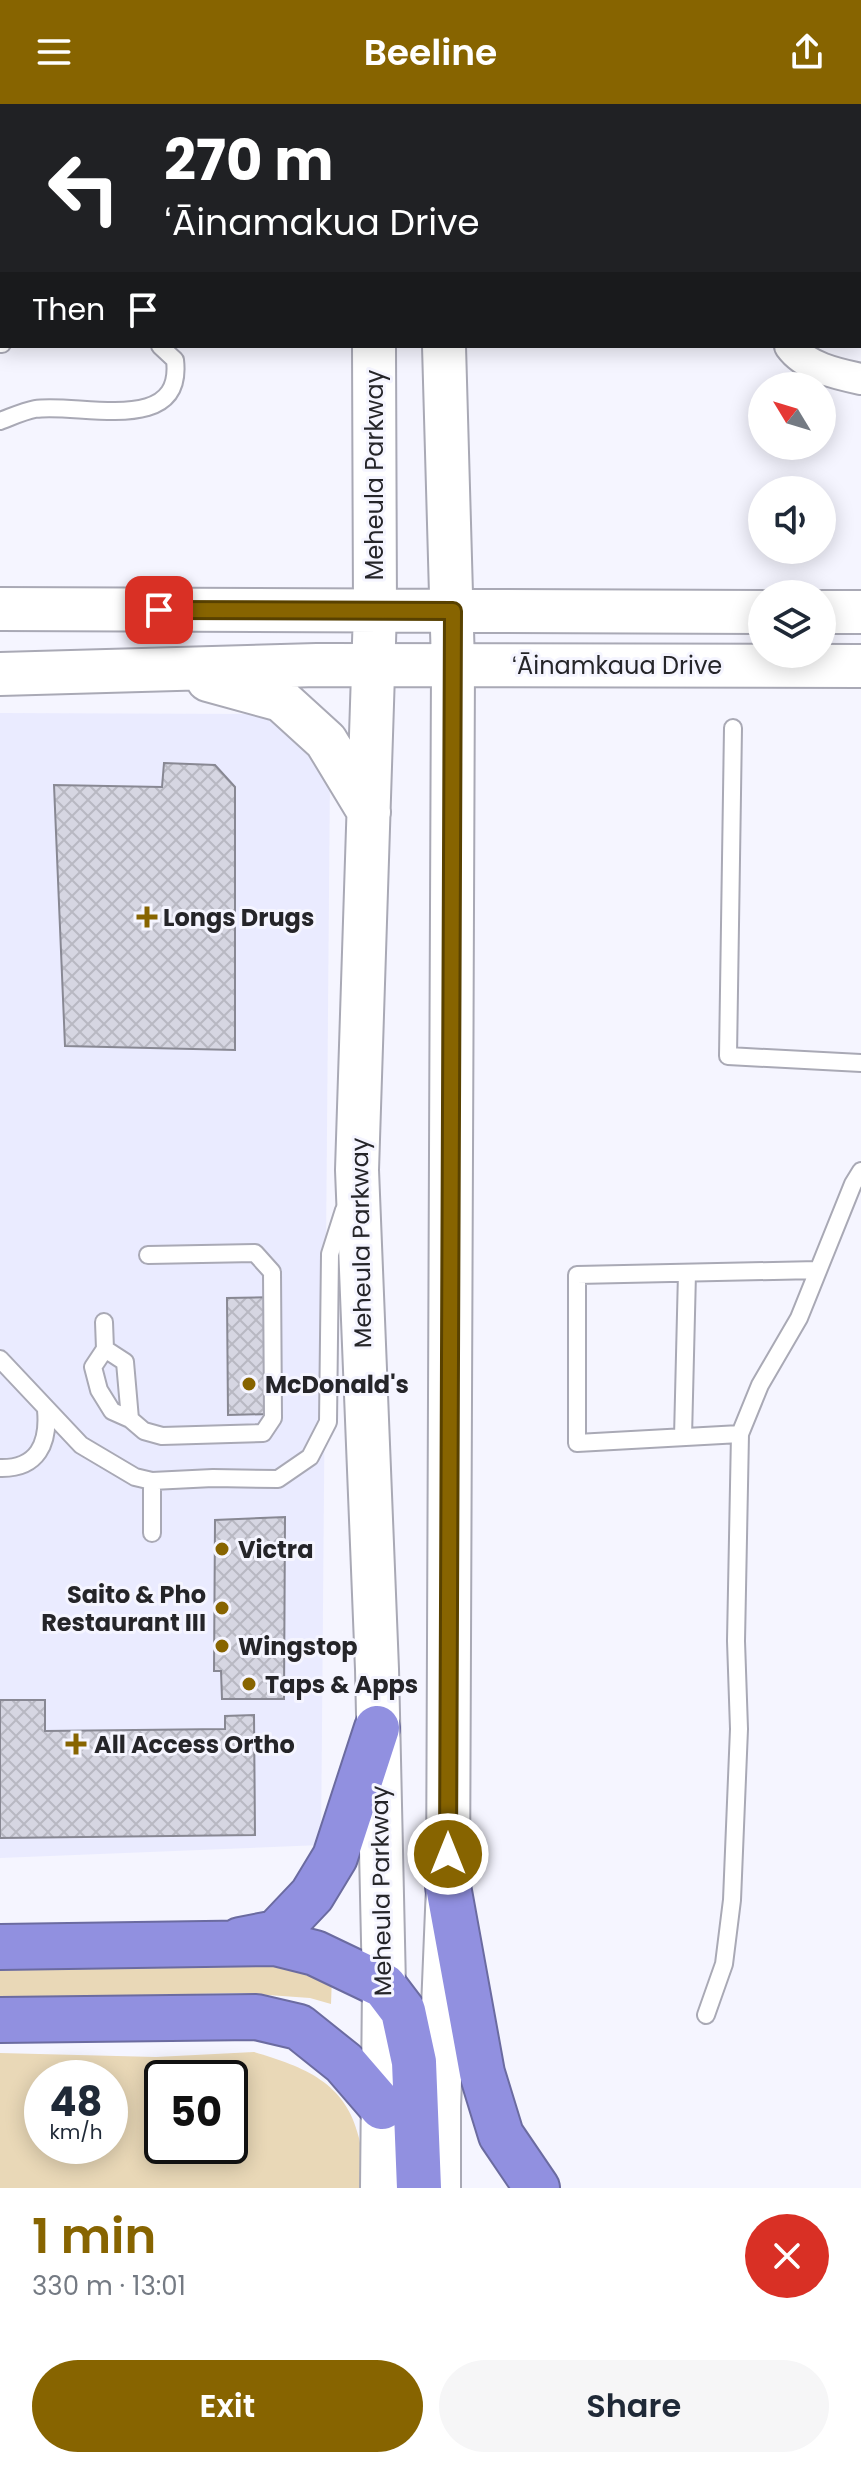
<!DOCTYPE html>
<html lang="en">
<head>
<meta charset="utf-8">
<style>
	:root { --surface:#fff; --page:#f6f6f7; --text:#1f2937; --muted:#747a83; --accent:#876400 }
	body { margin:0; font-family:Poppins,sans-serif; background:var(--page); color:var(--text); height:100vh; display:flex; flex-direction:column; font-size:30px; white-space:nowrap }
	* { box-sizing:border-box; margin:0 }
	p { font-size:26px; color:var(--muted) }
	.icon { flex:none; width:44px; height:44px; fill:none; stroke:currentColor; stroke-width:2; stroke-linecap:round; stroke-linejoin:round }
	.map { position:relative; height:2084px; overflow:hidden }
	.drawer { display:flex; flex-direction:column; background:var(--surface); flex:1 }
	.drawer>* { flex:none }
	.top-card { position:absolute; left:0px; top:0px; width:862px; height:244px; box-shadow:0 4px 20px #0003; background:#202124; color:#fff; overflow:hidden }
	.needle { width:52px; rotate:308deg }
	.fabs { position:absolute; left:748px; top:268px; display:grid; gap:16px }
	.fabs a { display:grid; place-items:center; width:88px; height:88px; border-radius:50%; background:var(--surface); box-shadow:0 4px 20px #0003; font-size:40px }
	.speed { position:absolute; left:24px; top:1956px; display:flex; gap:16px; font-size:40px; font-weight:700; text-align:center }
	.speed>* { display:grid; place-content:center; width:104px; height:104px; border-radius:50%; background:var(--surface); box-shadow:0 4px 20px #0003; line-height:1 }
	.speed small { font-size:20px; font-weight:400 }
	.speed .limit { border:4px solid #111; border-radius:12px; background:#fff; color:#111 }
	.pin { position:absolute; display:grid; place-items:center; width:68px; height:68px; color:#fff; margin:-34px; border-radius:16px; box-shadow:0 4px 12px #0006 }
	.me { position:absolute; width:88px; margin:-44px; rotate:0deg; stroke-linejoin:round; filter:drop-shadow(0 0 6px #0008) }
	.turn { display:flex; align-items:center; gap:28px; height:168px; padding:0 32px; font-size:36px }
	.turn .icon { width:104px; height:104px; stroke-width:2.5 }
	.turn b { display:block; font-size:56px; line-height:68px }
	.then { display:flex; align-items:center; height:76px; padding:0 32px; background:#0003; gap:16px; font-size:30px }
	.round { display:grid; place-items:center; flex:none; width:84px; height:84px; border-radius:42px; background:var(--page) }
	.head { display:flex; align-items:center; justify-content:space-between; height:136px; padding:0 32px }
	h1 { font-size:48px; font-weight:600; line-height:60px; color:var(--accent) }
	.button { display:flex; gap:16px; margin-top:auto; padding:16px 32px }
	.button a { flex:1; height:92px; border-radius:48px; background:var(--accent); color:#fff; font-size:32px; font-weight:600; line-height:92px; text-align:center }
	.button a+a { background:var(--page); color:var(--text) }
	header { display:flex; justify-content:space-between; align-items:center; height:104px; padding:0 32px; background:var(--accent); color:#fff; font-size:36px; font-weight:600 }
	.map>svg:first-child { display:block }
	.built { fill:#eaebff }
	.green { fill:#e9d8b7; fill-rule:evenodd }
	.building { fill:url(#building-cross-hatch); stroke:#888893; stroke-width:2 }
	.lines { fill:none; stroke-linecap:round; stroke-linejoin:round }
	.lane-casing { stroke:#a9a9b5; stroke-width:20 }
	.street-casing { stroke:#a9a9b5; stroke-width:34 }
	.secondary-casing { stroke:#a9a9b5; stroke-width:46 }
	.highway-casing { stroke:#6b6ba0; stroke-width:48 }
	.lane { stroke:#fff; stroke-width:16 }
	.street { stroke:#fff; stroke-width:30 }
	.secondary { stroke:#fff; stroke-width:42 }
	.highway { stroke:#9190e0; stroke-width:44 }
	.route-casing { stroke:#584100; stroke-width:20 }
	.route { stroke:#876400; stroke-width:14 }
	.poi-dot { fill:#876400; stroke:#f5f5ff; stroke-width:3 }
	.labels { text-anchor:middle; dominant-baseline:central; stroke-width:6; stroke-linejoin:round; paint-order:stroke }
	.street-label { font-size:24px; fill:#252529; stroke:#f5f5ff }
	.poi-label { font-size:24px; font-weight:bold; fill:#252529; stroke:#f5f5ff; text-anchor:start }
</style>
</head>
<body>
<header><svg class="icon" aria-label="menu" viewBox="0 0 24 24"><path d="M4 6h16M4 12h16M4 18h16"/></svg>Beeline<svg class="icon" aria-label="share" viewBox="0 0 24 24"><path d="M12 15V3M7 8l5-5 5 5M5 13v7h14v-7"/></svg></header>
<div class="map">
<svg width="861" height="2084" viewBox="0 0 861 2084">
	<defs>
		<pattern id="building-cross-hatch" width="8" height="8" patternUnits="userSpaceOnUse" patternTransform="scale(2)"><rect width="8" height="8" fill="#d6d6e2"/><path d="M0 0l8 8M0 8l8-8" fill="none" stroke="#b8b8c2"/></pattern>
	</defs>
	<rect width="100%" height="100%" fill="#f5f5ff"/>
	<path class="built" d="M0 609 278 610 330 671 321 1741 0 1754Z"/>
	<path class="green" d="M267 1853 332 1872 331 1900 310 1894 242 1889 0 1894V1854Z
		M254 1948C304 1963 346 1978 359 2034 363 2050 362 2068 362 2084H0V1949L156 1953ZM42 1974H110V2042H42ZM162 1974H230V2042H162Z"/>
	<path class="building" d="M164 659 215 661 235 683V946L65 942 54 681 162 683Z
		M276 1193 270 1310 228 1311 227 1194Z
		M285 1413 284 1595H222L221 1567H214L215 1416Z
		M0 1596H45V1627L225 1625V1612L254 1611 255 1731 0 1734Z"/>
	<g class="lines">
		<g class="lane-casing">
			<path id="lane" d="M95 0V2
				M36 2V0
				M0 91 2 90
				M0 240H2
				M0 317C11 313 24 307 35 305 78 298 184 333 175 256L160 242
				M733 624 728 952 861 959
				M104 1218 105 1245 93 1263 99 1286 112 1307 130 1315 144 1327 162 1332 263 1329 273 1314 272 1168 255 1149 148 1151
				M105 1245 125 1258 130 1315
				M0 1255 81 1341 135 1373 152 1377 213 1374 278 1375 310 1353 328 1318 330 1150 344 1106
				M740 1330 577 1339V1171L818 1166
				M683 1333 687 1169
				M0 1364C38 1365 49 1339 46 1306
				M152 1429V1377
				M706 1911 724 1860 732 1796 739 1625 736 1537 740 1330 760 1281 799 1214 853 1080 861 1067"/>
		</g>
		<g class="street-casing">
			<path id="street" d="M810 2 811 0
				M790 242C805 263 837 270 861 275"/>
		</g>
		<g class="secondary-casing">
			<path id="secondary" d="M340 0 341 2
				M401 0 402 2
				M374 242 375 507 357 1066 377 1565 384 1882 382 2084
				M0 505 762 508
				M822 508H861
				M0 570 317 561 861 562
				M208 576 281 596 326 637 369 708
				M439 2084V2002L448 1782 453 561 444 242"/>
		</g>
		<g class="highway-casing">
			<path id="highway" d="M448 1782 482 1969 501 2031 537 2084
				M240 1836 276 1829 312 1791 335 1753 377 1624
				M0 1843 275 1839 315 1849 384 1882 403 1907 414 1958 419 2084
				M0 1916 256 1913 299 1923 344 1959 382 2003"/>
		</g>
		<use href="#lane" class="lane"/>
		<use href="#street" class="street"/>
		<use href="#secondary" class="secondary"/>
		<use href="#highway" class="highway"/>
	</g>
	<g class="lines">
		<g class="route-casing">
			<path id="route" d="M159 506 453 507 448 1750"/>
		</g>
		<use href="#route" class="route"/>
	</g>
	<g class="poi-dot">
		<path d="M143 801h8v8h8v8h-8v8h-8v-8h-8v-8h8z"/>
		<circle cx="249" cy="1280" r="8"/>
		<circle cx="222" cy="1445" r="8"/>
		<circle cx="222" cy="1504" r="8"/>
		<circle cx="222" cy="1542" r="8"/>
		<circle cx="249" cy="1580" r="8"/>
		<path d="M72 1628h8v8h8v8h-8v8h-8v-8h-8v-8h8z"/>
	</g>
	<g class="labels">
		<g class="street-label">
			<text transform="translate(374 371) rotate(-90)">Meheula Parkway</text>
			<text x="617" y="561">ʻĀinamkaua Drive</text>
			<text transform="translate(361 1139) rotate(-91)">Meheula Parkway</text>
			<text transform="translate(381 1787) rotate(-91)">Meheula Parkway</text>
		</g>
		<g class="poi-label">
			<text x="163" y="813">Longs Drugs</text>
			<text x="265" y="1280">McDonald's</text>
			<text x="238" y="1445">Victra</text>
			<text x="206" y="1490" text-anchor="end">Saito &amp; Pho<tspan x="206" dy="28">Restaurant III</tspan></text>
			<text x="238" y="1542">Wingstop</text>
			<text x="265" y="1580">Taps &amp; Apps</text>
			<text x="94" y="1640">All Access Ortho</text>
		</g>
	</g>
</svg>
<div class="fabs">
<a><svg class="needle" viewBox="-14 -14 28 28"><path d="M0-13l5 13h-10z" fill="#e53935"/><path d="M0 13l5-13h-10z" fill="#747a83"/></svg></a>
<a><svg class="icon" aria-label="sound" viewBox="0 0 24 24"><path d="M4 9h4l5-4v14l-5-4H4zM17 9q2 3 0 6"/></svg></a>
<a><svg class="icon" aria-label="layers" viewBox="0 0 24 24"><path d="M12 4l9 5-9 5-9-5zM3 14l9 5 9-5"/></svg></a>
</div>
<div class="speed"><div>48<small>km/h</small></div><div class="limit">50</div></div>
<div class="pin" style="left:159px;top:506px;background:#d93025"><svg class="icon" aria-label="arrive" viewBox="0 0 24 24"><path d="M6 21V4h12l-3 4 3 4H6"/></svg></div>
<svg class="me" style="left:448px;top:1750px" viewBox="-20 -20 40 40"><circle r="17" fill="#876400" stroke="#fff" stroke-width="3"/><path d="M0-11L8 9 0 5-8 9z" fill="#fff"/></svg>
<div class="top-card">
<div class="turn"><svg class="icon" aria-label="left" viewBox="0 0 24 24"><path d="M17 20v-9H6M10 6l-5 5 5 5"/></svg><div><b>270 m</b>ʻĀinamakua Drive</div></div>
<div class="then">Then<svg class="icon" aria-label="arrive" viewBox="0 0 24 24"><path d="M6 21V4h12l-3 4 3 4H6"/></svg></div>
</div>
</div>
<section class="drawer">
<div class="head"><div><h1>1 min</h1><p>330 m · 13:01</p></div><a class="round" style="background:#d93025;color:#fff"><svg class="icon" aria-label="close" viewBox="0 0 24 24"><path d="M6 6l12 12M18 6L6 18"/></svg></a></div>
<div class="button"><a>Exit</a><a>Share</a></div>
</section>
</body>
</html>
